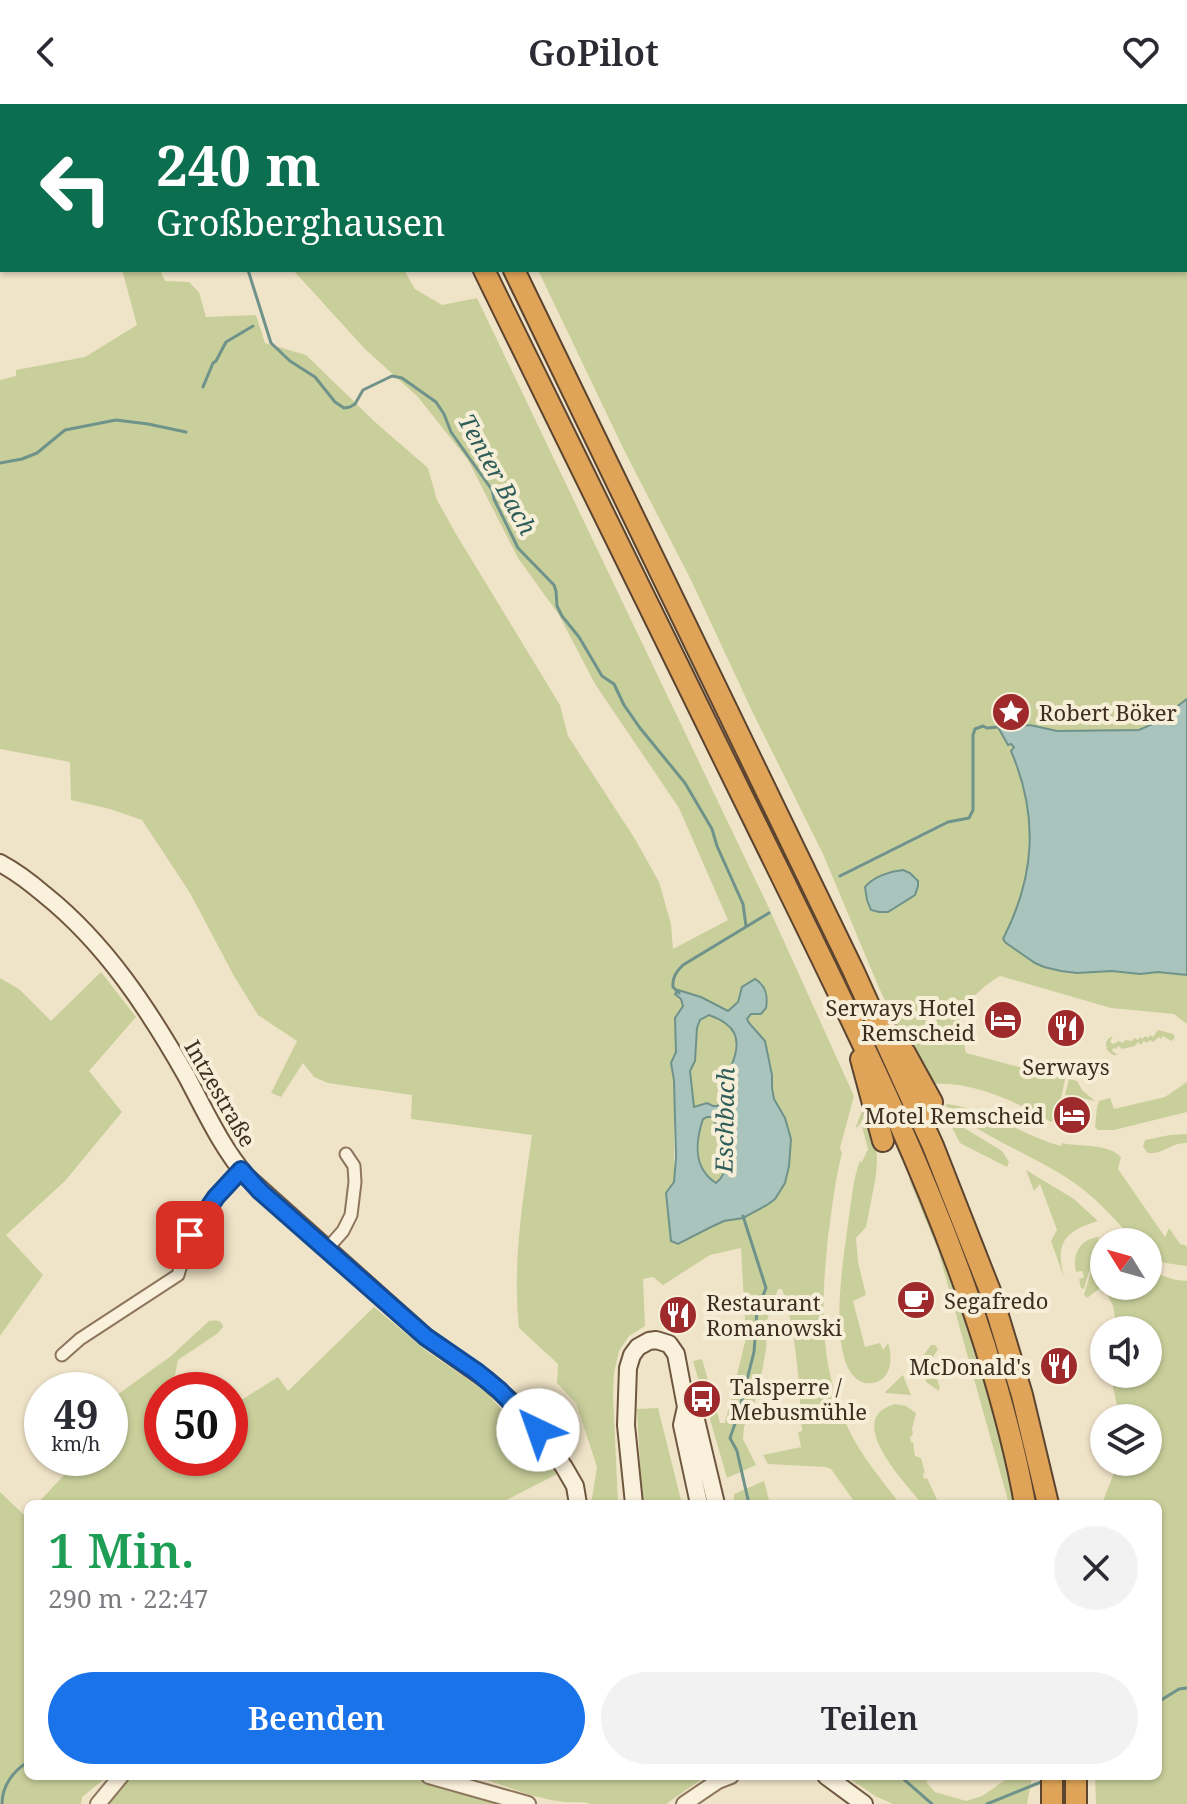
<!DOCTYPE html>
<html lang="de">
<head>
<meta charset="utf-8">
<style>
	:root { --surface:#fff; --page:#f2f2f3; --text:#2b2b33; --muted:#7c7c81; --accent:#1a73e8 }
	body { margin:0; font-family:"Noto Serif",serif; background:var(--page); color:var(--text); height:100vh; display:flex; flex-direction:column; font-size:30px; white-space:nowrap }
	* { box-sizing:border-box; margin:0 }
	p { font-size:26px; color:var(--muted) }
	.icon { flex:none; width:44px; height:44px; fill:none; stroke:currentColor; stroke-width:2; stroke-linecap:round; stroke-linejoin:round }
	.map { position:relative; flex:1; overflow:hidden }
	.drawer { position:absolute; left:24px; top:1396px; width:1138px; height:280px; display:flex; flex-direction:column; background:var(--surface); border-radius:12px; box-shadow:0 2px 6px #0004 }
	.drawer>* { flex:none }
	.banner { position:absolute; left:0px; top:0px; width:1188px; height:168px; box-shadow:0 2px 6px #0004; background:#0b6e4f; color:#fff; overflow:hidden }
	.needle { width:52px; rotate:307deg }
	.controls { position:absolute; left:1090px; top:1124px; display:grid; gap:16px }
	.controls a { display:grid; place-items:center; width:72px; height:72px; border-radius:50%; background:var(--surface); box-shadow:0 2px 6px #0004; font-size:40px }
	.speed { position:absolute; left:24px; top:1268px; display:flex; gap:16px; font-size:40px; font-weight:700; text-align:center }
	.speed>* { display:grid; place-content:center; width:104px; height:104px; border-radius:50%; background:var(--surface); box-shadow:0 2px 6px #0004; line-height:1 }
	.speed small { font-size:20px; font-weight:400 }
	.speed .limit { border:12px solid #d22; background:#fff; color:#111 }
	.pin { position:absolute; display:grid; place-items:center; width:68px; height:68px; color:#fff; margin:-34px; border-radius:16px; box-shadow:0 4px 12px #0006 }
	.me { position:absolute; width:88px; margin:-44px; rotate:318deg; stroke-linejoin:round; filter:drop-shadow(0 0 6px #0008) }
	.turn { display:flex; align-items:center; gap:28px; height:168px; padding:0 24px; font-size:36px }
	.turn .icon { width:104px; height:104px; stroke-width:2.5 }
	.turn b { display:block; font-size:56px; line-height:68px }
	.round { display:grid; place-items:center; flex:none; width:84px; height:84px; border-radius:42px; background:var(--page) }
	.overview { display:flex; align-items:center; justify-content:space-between; height:136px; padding:0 24px }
	h1 { font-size:48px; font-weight:600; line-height:60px; color:#1e9e55 }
	.cta { display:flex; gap:16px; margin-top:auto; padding:16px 24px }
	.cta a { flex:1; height:92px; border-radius:48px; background:var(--accent); color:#fff; font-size:32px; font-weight:600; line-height:92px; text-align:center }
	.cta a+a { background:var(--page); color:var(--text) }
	header { display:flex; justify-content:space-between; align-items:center; height:104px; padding:0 24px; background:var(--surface); font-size:36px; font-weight:600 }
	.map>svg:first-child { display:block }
	.green { fill:#c9cf9b; fill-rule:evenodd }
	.water { fill:#a9c4bc; stroke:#6f938a; stroke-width:2; fill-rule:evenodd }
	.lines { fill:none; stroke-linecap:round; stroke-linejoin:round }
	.stream { stroke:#6f938a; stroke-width:3 }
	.minor-casing { stroke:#8d765c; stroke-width:15 }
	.tertiary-casing { stroke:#8d765c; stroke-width:18 }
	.secondary-casing { stroke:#6f573f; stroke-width:20 }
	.motorway-casing { stroke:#5b4430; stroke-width:24 }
	.minor { stroke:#faf1dc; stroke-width:11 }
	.tertiary { stroke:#faf1dc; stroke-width:14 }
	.secondary { stroke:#faf1dc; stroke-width:16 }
	.motorway { stroke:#e0a458; stroke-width:20 }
	.route-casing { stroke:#114b97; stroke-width:20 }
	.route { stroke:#1a73e8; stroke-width:14 }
	.labels { text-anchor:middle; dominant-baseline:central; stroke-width:8; stroke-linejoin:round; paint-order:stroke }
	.poi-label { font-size:22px; fill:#3d2e20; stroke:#f7eed8; text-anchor:start }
	.street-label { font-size:22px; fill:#3d2e20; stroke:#f7eed8 }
	.water-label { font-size:24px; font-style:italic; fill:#2f5d5a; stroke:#f7eed8 }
</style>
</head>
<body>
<header><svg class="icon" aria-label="back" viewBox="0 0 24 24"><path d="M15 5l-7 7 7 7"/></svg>GoPilot<svg class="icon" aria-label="heart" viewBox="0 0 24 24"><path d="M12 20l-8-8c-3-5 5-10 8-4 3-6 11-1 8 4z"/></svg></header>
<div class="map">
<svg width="1187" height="1700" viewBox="0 0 1187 1700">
	<rect width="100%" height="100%" fill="#f0e4c8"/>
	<path class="green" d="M458 0H1187V595L1155 619 1139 626 1057 627 1030 621 1000 625 1014 643 1011 647C1040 716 1034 769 1003 836L1035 859 1044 863 1060 867 1078 869 1112 867 1140 870 1158 868 1187 871V920L1174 910 1111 904 1000 872C979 885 970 895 959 916L966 949 1065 975 1057 1014 1051 1018C1018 998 973 977 933 980L901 930 879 884 823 750 752 607 691 476 624 346 538 166H1186V2H459Z
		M122 166H160L165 177 189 178 199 188 206 213 256 211 265 239 306 251 375 318 428 364 437 396 456 430 560 601 568 632 635 735 659 778 671 820 673 845 728 816 679 704 595 580 559 511 518 454 468 356 418 293 365 245 293 166H404L415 185 442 201 477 194 768 802 854 992 840 1044 842 1049C835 1076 832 1105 828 1133 821 1201 819 1261 848 1324 861 1352 882 1376 900 1400H856L831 1365 826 1363 768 1360 763 1351 801 1343 798 1328 802 1327C799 1279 797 1230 782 1185H778L767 1216 766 1245 758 1290 744 1323 743 1335 756 1361 727 1374 693 1257 702 1255 720 1319H725L746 1234 741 1144 710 1151 663 1181 653 1173 643 1175 645 1222 629 1232 619 1247 614 1269 613 1290 618 1400H591L597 1363 576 1299 557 1279 558 1260 519 1224C512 1159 523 1095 532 1031L411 1015 412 991 328 979 314 973 303 959 281 993 271 989 297 937 258 911 234 872 190 789 142 716 110 705 71 696 70 658 0 645V276L16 272V266L85 253 137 221ZM750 877 761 878 767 892 757 909 751 910 747 915 748 919 765 937 772 971V984L774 995 785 1014 791 1035 789 1062 733 1116 724 1117 686 1135 666 1089 674 1078V975C670 957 674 960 676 944 677 936 674 927 675 919 676 908 685 908 681 895L700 893 728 907C744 897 736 886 750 877Z
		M101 868 136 913 89 967 122 1008 65 1077 6 1131 43 1171 0 1232V874L19 885 51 917Z
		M708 911C734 920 743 933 732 960 730 966 725 971 723 977 721 986 723 993 718 1002H713L707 999 694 1003 690 967 695 957 697 925 700 916Z
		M1158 926 1173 930 1175 934 1171 937 1163 932 1161 935 1159 933 1153 938 1150 936 1147 939 1144 937 1141 941 1138 938 1135 942 1122 945 1118 942 1116 945 1113 944 1112 947 1118 951H1113L1107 946 1106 939 1108 935 1113 932 1110 938 1113 940 1119 937 1123 939 1125 936 1132 937 1134 934 1138 936 1140 933 1143 935 1145 932 1148 934 1150 931 1153 933Z
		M1069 975 1077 977 1082 986 1095 997 1065 991Z
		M1187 978V1008L1114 1026H1098L1095 1023 1097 1003 1099 997 1110 994 1114 1005 1165 993Z
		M865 999 876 1035 877 1057 876 1072 866 1123 856 1134 858 1158 866 1191 853 1197 865 1243 880 1239 883 1246 888 1239C893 1253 892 1276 873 1279 857 1282 847 1266 844 1253 833 1214 844 1152 849 1112 852 1094 853 1074 860 1057L862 1058 868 1045 861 1019 855 1025Z
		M947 1000C988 1005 1021 1031 1061 1042L1062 1039C1080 1043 1107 1039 1121 1053L1118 1065 1165 1133 1169 1124 1180 1140 1187 1142V1162L1165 1159 1148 1151V1138H1135C1114 1114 1094 1091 1067 1074 1029 1049 979 1032 945 1001Z
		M707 1013H712C723 1031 736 1063 716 1079 693 1063 695 1039 703 1015Z
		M951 1016 1002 1047 1009 1058 1007 1063 960 1039 949 1018Z
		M1187 1030V1039C1172 1038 1162 1051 1148 1049L1143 1043 1145 1036 1170 1031Z
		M1026 1066 1074 1095 1098 1117C1064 1127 1054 1140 1065 1176L1051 1137 1057 1126 1040 1080 1034 1087Z
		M908 1073C922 1093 930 1123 939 1146 971 1228 999 1313 1014 1400H1009L938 1146Z
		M1099 1133 1084 1185 1081 1184 1079 1175 1084 1173 1082 1167 1076 1168C1072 1150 1080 1135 1099 1133Z
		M1101 1133 1111 1138H1104V1182H1148V1167L1176 1176 1187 1177V1700H1096L1095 1672H1158V1400H1102L1118 1358H1148V1314H1120L1111 1275V1270H1148V1226H1117L1113 1202 1103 1182 1087 1194 1084 1191Z
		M374 1203 428 1248 486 1288 557 1370 499 1400H37L80 1354H110V1296L171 1252 209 1217C215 1216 222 1216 223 1223L218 1229 178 1256 175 1271 150 1297 162 1304V1354H230V1303L278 1273 288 1287Z
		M931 1241H935L938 1245 932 1255 939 1282 940 1281 939 1287 926 1278 924 1264 921 1260 922 1253Z
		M903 1271 911 1291 885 1289 886 1287Z
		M895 1300 906 1302 916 1309 912 1325 913 1330 910 1334 911 1338H913L915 1352 921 1354 925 1369 923 1370 924 1375 927 1374 939 1400H922C905 1378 842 1315 895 1300Z
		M658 1304 682 1400H642L637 1305Z
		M764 1377 770 1400H734V1390Z
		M0 1388 25 1412 28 1409V1672H108L82 1693 81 1700H0Z
		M130 1672H411L510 1700H106Z
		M476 1672H706L666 1700H591C582 1697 575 1699 565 1698 535 1695 505 1682 476 1672Z
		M846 1672H923L928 1676 926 1678 935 1688 966 1697 982 1692 1011 1672 1032 1673 1027 1700H893L875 1692Z"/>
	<path class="water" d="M1187 595V871L1158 868 1140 870 1112 867 1077 869 1061 867 1044 863 1035 859 1006 839 1003 835C1035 773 1039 712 1011 647L1014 643 1011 640 1008 641 999 625 1030 621 1057 627 1139 626 1155 619Z
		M903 766 910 769 918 777V782L915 791 888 808H879L871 806 867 796 865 783C873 773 890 767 903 766Z
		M755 875C766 881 768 893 766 904L761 910H751L747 915 749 919 765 937 772 971V984L774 995 785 1014 791 1035 789 1062 785 1079 775 1095 767 1101 743 1114 724 1117 711 1123 678 1140 671 1137 666 1089 674 1078 676 1053 674 976 671 959 676 948 675 914 683 902 681 895 675 890 678 886 701 893 728 907 738 898 742 883ZM709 911C734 920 743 933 732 960 730 966 725 971 723 977 721 986 723 993 718 1002H713L707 999 694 1003 690 967 695 957 697 924 700 916ZM707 1013H712C723 1031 736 1063 716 1079 693 1064 695 1039 703 1015Z"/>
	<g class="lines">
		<path class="stream" d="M48 0 50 2
			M223 0V2
			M358 2 361 0
			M248 166 271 239 290 257 315 273 335 298 344 304 350 303 355 300 363 286 392 272 402 274 436 298 444 310 451 328 492 386 494 395 518 444 554 481 556 487 557 502 562 512 579 533 602 572 614 580 624 601 640 624 685 679 712 725 717 742 743 800 746 822
			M203 283 213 259 216 257 226 238 253 222
			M0 359 22 355 37 349 65 326 116 316 148 320 186 328
			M840 772 948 718 969 714 973 706V631L975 625 983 622 987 624 1022 621V622
			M679 889 673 883C672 874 676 868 683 861L769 809
			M743 1112 766 1184 757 1206 754 1248 738 1311 730 1334 737 1347 749 1400
			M1158 1598 1179 1585 1187 1584
			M900 1672 932 1700
			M2 1700C2 1682 13 1667 28 1658
			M987 1700 1046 1676"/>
		<g class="minor-casing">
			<path id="minor" d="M327 1145 343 1127 351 1111 355 1078 354 1062 346 1050
				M62 1251 80 1235 178 1171 190 1131 216 1093 241 1066"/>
		</g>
		<g class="tertiary-casing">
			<path id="tertiary" d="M429 1672 528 1700
				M98 1700 121 1672
				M684 1700 718 1677 731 1672"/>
		</g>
		<g class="secondary-casing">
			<path id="secondary" d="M0 759C17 768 31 779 45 791 106 840 149 906 187 973 205 1007 222 1044 247 1073L426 1233 487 1276 514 1300 538 1326 564 1363 575 1382 578 1400
				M686 1303 682 1321 699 1400
				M634 1400 626 1321 628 1264 632 1251 638 1243 649 1237 656 1236 669 1240 676 1250 686 1303 696 1316 716 1400
				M826 1672 864 1700"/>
		</g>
		<g class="motorway-casing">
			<path id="motorway" d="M402 0 403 2
				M433 0 434 2
				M484 166C583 367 682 568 780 769 856 924 933 1078 985 1242 1001 1294 1016 1347 1025 1400
				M514 166 853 866 933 1042 992 1192 1022 1291 1048 1400
				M889 930 905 949 932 998
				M861 955 883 1037
				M1052 1672V1700
				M1076 1700V1672"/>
		</g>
		<use href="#minor" class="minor"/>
		<use href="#tertiary" class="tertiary"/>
		<use href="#secondary" class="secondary"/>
		<use href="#motorway" class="motorway"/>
	</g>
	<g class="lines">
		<g class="route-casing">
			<path id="route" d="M190 1131 216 1093 241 1066 260 1087 426 1233 477 1268 499 1286 538 1326"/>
		</g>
		<use href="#route" class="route"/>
	</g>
	<defs>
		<g id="sight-disc" transform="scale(2)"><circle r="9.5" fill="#9e2a2b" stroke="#f7eed8"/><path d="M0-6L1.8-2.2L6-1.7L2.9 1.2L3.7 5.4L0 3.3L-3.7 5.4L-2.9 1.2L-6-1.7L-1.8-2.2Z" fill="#fff"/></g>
		<g id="hotel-disc" transform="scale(2)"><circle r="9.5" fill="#9e2a2b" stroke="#f7eed8"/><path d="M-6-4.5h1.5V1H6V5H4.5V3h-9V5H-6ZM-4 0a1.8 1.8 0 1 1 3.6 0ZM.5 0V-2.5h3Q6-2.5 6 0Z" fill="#fff"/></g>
		<g id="restaurant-disc" transform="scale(2)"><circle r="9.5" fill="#9e2a2b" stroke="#f7eed8"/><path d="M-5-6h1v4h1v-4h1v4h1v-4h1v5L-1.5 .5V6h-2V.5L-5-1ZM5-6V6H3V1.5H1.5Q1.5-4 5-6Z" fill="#fff"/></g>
		<g id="cafe-disc" transform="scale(2)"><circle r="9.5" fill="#9e2a2b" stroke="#f7eed8"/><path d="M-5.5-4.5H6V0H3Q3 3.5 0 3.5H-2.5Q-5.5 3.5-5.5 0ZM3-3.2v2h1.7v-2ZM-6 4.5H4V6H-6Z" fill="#fff"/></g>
		<g id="bus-disc" transform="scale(2)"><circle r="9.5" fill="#9e2a2b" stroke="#f7eed8"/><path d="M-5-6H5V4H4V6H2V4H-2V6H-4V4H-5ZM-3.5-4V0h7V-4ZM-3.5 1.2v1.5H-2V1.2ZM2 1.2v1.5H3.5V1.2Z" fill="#fff"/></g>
	</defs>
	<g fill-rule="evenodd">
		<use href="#sight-disc" x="1011" y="608"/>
		<use href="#hotel-disc" x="1003" y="916"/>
		<use href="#restaurant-disc" x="1066" y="924"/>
		<use href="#hotel-disc" x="1072" y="1011"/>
		<use href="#cafe-disc" x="916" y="1196"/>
		<use href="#restaurant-disc" x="678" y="1211"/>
		<use href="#restaurant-disc" x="1059" y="1262"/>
		<use href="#bus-disc" x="702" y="1295"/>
	</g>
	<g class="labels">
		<g class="poi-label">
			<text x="1039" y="608">Robert Böker</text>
			<text x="975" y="903" text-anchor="end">Serways Hotel<tspan x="975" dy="25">Remscheid</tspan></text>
			<text x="1066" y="962" text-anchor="middle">Serways</text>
			<text x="1044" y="1011" text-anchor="end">Motel Remscheid</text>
			<text x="944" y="1196">Segafredo</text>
			<text x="706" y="1198">Restaurant<tspan x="706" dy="25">Romanowski</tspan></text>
			<text x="1031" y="1262" text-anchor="end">McDonald's</text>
			<text x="730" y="1282">Talsperre /<tspan x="730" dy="25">Mebusmühle</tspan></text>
		</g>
		<g class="street-label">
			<text transform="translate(221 989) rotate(60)">Intzestraße</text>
		</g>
		<g class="water-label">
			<text transform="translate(498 370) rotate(61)">Tenter Bach</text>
			<text transform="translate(724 1016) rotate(-89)">Eschbach</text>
		</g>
	</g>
</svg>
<div class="controls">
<a><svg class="needle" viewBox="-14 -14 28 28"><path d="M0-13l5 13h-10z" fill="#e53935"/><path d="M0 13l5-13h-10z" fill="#7c7c81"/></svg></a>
<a><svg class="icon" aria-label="sound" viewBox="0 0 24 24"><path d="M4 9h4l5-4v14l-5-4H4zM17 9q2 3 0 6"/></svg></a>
<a><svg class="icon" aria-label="layers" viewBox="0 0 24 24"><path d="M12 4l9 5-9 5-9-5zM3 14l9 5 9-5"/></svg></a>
</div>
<div class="speed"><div>49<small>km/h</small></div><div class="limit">50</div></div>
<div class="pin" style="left:190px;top:1131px;background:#d93025"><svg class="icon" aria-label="arrive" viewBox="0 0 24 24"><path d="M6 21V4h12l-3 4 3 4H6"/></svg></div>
<svg class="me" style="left:538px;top:1326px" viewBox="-20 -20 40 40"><circle r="19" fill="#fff"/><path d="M0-13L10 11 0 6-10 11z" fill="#1a73e8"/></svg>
<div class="banner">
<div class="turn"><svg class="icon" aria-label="left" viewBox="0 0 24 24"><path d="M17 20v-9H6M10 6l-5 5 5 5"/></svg><div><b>240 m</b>Großberghausen</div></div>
</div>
<section class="drawer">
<div class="overview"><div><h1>1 Min.</h1><p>290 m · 22:47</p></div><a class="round"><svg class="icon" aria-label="close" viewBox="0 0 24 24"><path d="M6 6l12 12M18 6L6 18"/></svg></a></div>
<div class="cta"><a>Beenden</a><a>Teilen</a></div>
</section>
</div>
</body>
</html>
